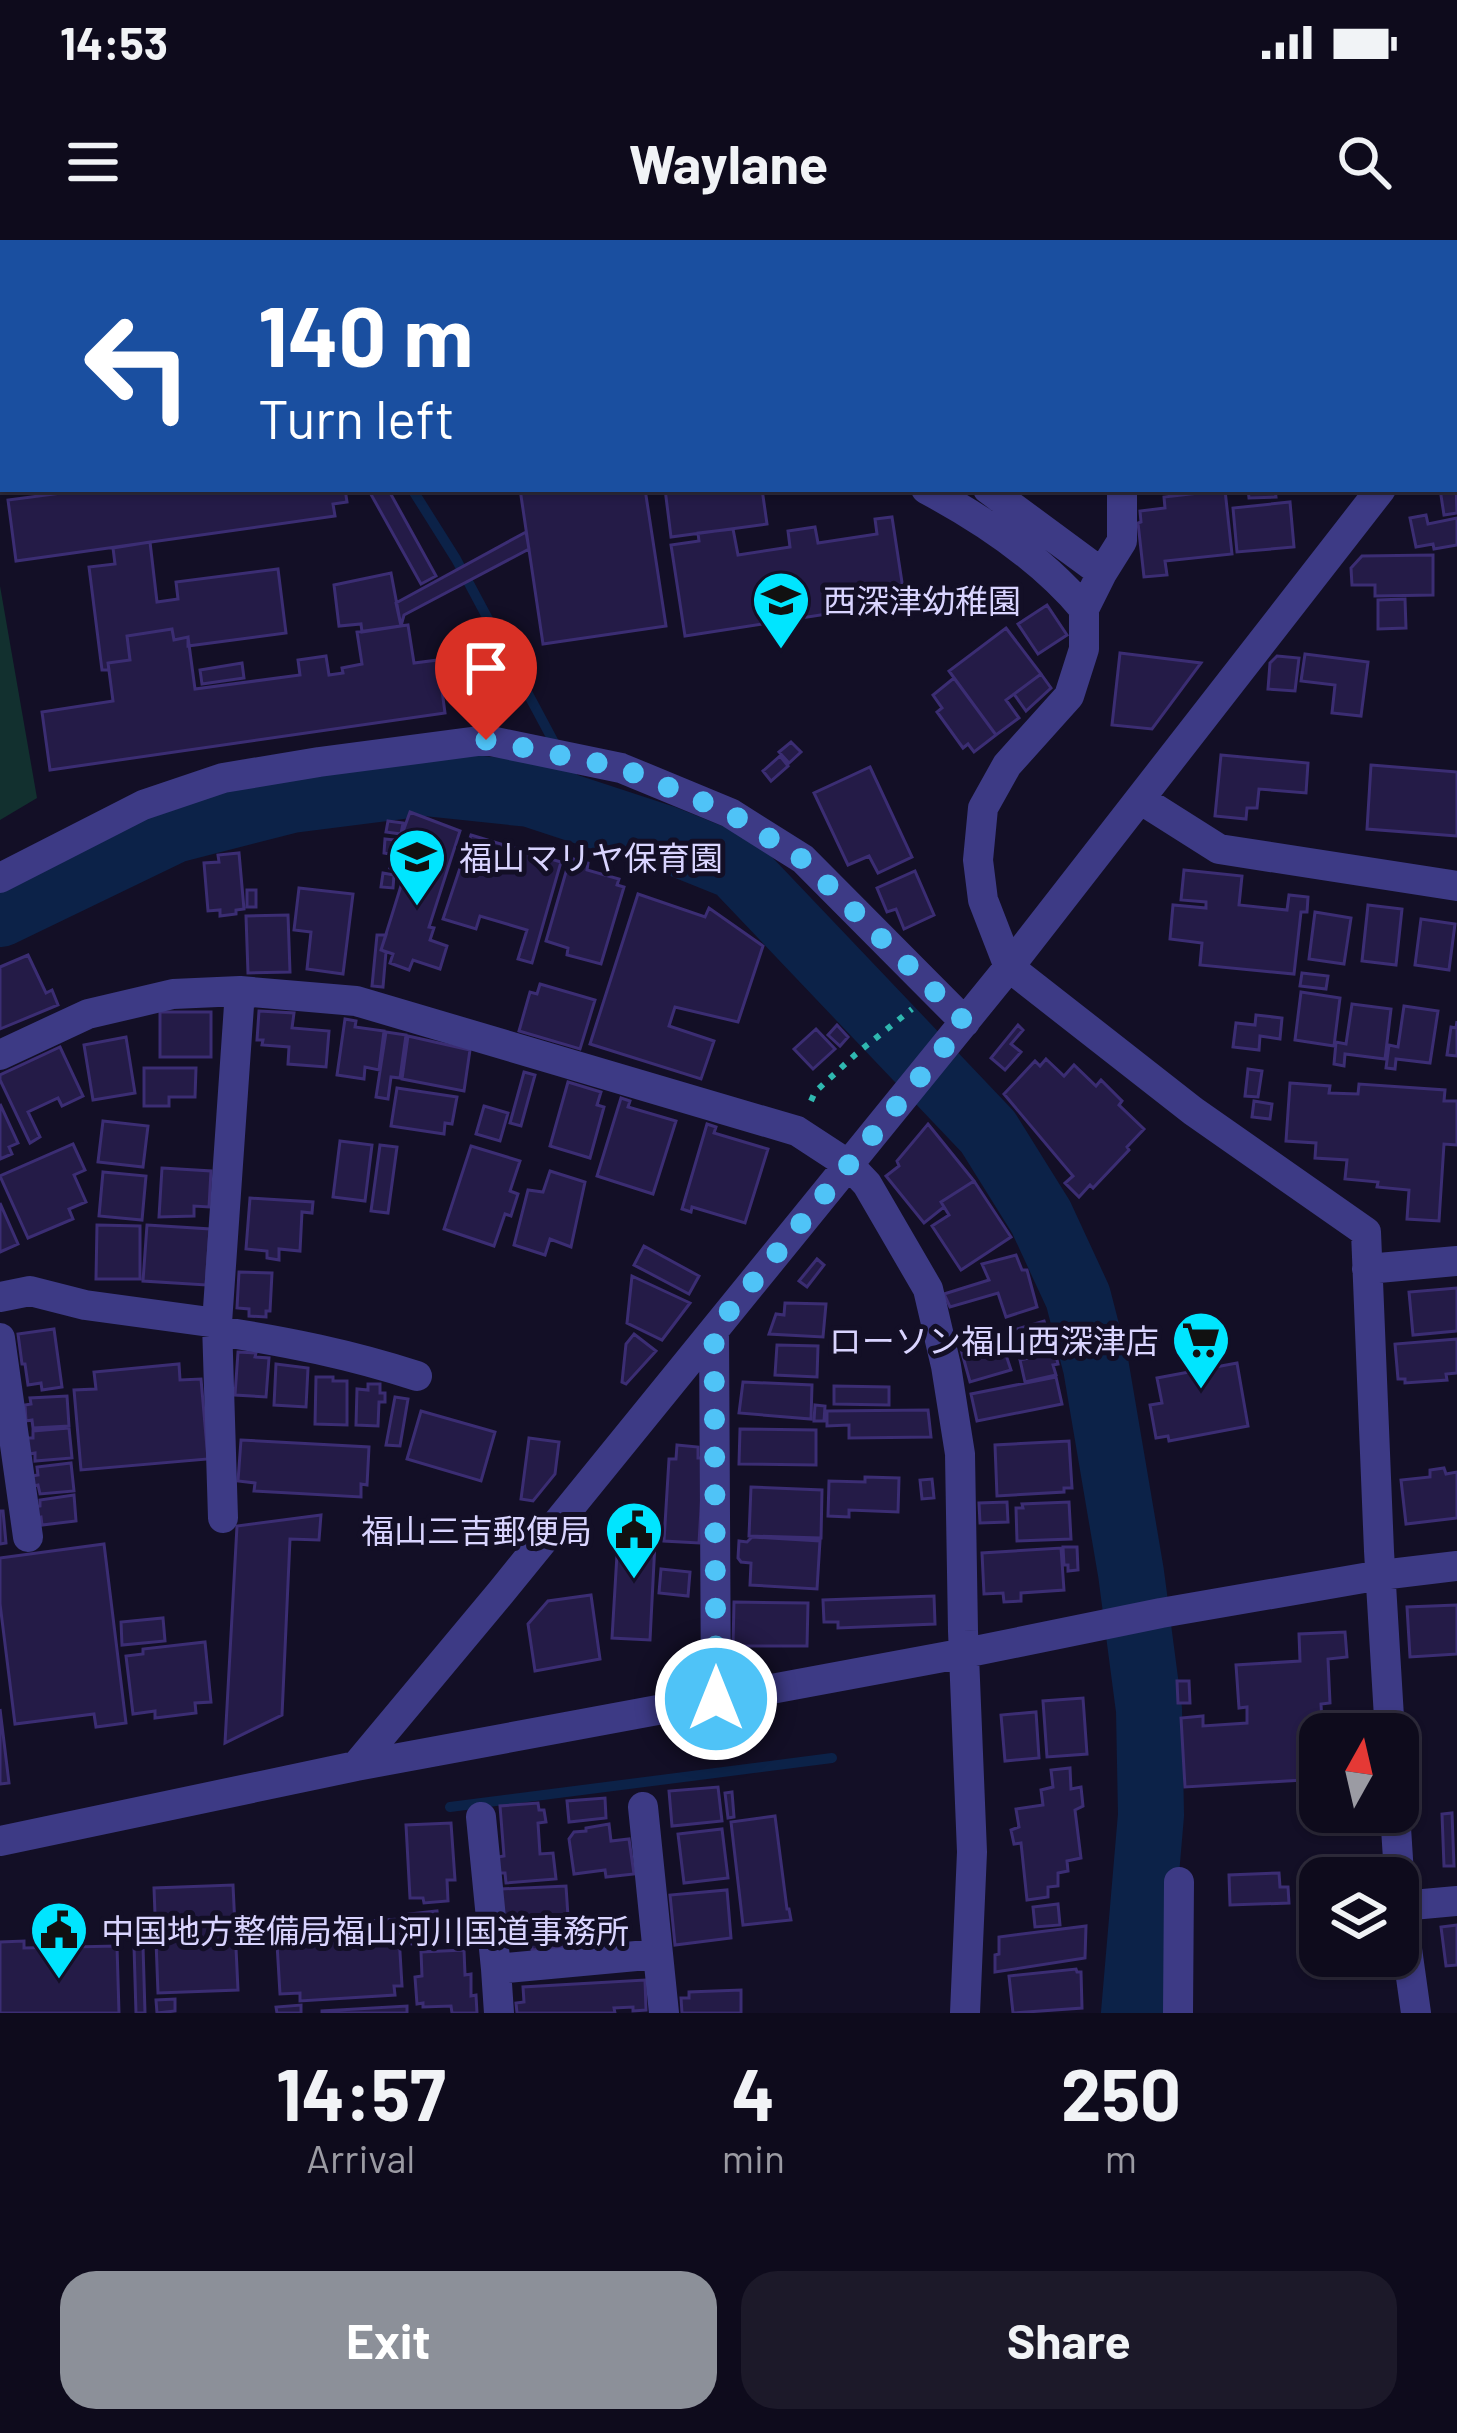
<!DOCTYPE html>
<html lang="en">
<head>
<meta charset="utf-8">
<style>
	:root { --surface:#0e0b1c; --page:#1c1929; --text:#f1f3f6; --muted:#9b9ba3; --line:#2e2b3b; --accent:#8c9099 }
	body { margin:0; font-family:Barlow,"Noto Sans JP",sans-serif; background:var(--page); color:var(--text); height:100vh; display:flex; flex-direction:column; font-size:45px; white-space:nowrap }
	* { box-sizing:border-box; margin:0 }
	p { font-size:39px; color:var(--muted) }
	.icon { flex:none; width:66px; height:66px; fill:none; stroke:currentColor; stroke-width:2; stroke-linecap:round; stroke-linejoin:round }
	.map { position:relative; height:1773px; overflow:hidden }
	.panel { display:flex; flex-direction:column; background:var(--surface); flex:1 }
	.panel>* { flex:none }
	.hud { position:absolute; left:0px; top:0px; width:1458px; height:252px; box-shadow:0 3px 9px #0004,0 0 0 3px var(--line); background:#1a4fa0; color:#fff; overflow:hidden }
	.needle { width:78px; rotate:8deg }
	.fabs { position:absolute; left:1299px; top:1473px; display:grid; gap:24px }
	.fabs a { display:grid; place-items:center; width:120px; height:120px; border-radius:24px; background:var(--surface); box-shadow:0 3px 9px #0004,0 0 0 3px var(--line); font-size:60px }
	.pin { position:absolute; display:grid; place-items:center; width:102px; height:102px; color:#fff; margin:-123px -51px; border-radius:50% 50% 50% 0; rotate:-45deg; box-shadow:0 0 12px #0007 }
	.pin .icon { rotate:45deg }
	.me { position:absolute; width:132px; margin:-66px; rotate:0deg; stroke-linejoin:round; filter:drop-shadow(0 0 9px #0008) }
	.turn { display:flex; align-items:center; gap:42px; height:252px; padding:0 60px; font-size:54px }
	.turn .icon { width:156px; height:156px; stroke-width:2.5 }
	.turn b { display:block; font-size:84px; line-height:102px }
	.eta { display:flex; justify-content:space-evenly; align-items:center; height:204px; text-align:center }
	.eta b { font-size:72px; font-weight:700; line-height:84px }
	.button { display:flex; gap:24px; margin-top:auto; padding:24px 60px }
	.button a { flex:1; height:138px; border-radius:36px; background:var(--accent); color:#fff; font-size:48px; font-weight:700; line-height:138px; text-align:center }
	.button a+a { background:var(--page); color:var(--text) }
	.status { display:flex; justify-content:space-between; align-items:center; height:84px; padding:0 60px; background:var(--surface); direction:ltr }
	.status svg { height:33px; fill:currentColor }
	header { display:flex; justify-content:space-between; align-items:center; height:156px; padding:0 60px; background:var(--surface); font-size:54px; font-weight:700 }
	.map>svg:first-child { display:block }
	.green { fill:#12302f }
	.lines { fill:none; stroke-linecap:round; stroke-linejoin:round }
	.stream { stroke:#0c2248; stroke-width:10 }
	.canal { stroke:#0c2248; stroke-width:39 }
	.river { stroke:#0c2248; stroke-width:66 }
	.building { fill:#241b47; stroke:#3b2d73; stroke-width:3 }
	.path { stroke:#2fb8b0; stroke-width:6; stroke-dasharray:6 9; stroke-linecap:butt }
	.minor { stroke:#3d3a85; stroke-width:30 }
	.route { stroke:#4fc3f7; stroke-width:21; stroke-dasharray:0 37.8 }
	.labels { text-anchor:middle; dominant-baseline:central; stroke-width:10; stroke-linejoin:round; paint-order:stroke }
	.poi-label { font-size:33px; fill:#d9d4ff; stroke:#130f26; text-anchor:start }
</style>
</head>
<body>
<div class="status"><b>14:53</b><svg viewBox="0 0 49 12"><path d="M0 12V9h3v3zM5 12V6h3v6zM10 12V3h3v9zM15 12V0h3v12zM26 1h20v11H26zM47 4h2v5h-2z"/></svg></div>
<header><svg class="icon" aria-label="menu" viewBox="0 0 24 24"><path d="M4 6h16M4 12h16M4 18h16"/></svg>Waylane<svg class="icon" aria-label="search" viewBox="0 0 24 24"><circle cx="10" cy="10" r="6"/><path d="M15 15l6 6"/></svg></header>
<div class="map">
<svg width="1457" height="1773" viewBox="0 0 1457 1773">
	<rect width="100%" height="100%" fill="#130f26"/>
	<path class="green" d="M0 346 37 558 0 580Z"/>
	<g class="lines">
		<path class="stream" d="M412 249 456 319 557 508
			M566 524 592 574
			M450 1567 832 1518"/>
		<path class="canal" d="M0 48 3 47"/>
		<path class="river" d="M0 674 174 590 291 560 425 543 530 554 664 598 736 627 988 892 1041 977 1078 1057 1096 1127 1131 1333 1149 1470 1151 1575 1134 1773"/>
	</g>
	<path class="building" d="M561 0H606L607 3H561Z
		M816 0H869V3H817Z
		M1049 0H1100V3H1049Z
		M1396 0H1454V3H1396Z
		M1455 216 1457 273 1444 275 1440 249H1455Z
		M92 249H345L347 262 333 264 335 276 16 321 8 260Z
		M368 249H388L436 336 421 344Z
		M520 249H645L666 386 543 404Z
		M665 249H762L767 284 671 297Z
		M1248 249H1275L1276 257 1249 258Z
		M1225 250 1232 314 1165 321 1167 335 1144 337 1138 283 1141 282 1140 271 1165 268 1164 257Z
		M1290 262 1294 307 1237 312 1233 268Z
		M1426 275 1428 284 1457 278V305L1434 309 1433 304 1416 307 1410 278Z
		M892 277 905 362 685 396 671 305 699 301 698 293 733 289 738 315 790 307 788 291 815 287 818 303 877 294 875 279Z
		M526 292 529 309 404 375 401 386 396 363Z
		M150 302 157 362 178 359 176 342 278 329 286 393 188 406V397L174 400 172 389 127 396 130 420 108 423 109 430H102L89 327 115 324 113 308Z
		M1433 315V355L1375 356V345H1352L1351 328 1362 316Z
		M391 333 401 386 362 392 361 384 339 386 334 345Z
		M1405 359 1406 388 1378 389V360Z
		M1047 365 1067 395 1038 414 1018 384Z
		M408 385 414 423 438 420 445 473 50 530 42 472 113 461 108 423 130 420 127 396 172 389 174 400 188 397 195 449 300 435 298 420 326 416 329 435 343 433 342 428 362 424 357 392Z
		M1006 388 1041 434 1006 460 1019 478 996 495 949 431Z
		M1120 413 1201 423 1152 489 1112 485Z
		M1305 414 1368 422 1361 476 1332 473 1335 445 1301 441Z
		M1277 416 1299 418 1295 451 1268 449 1270 423Z
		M242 423 244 438 202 444 200 430Z
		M1041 434 1051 448 1026 471 1014 454Z
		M954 438 996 495 974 512 968 504 963 508 937 472 942 468 933 455Z
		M500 440 513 464 504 469 491 444Z
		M791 502 801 512 789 523 779 512Z
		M1221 515 1308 523 1306 553 1259 549 1257 568H1247L1246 579 1215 576Z
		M780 516 788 526 771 541 763 531Z
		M1371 525 1457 532V596L1367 589Z
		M870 527 912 617 878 633 869 616 848 625 814 553Z
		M410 572 460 591 429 687 434 688 430 700 447 706 440 729 413 720 409 730 390 723 393 714 381 710 405 633 390 628Z
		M388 581 403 583 401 594 386 592Z
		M471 595 561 622 532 723 518 719 527 690 480 676 476 689 443 679Z
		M385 599 396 600 395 615 384 613Z
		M239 613 244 669 236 670V674L220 676V670L208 671 204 623 219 622 218 615Z
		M570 618 588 623 587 630 619 639 617 645 624 647 601 724 567 715 568 708 546 701Z
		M1184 630 1242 636 1239 665 1287 670 1289 655 1308 657 1307 672H1301L1294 734 1200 725 1202 703 1170 699 1173 665 1206 668V662L1181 660Z
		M915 631 934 675 904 689 896 669 887 672 877 648Z
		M383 633 394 635 393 648 381 647Z
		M299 648 353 654 343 734 307 729 311 692 294 690Z
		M247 650H256V667H247Z
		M638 654 705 677 709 668 763 706 738 782 675 767 669 786 714 801 701 839 590 804Z
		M1368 665 1402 669 1396 725 1362 721Z
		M1315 672 1351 678 1344 724 1309 719Z
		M288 675 290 732 248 733 246 676Z
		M1421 679 1455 684 1449 730 1415 725Z
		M377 695H386L381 710 386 712 383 747 372 746Z
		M28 715 46 753 52 750 58 765 0 789V727Z
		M1302 733 1328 736 1326 749 1300 746Z
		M540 744 595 760 580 809 519 791 530 752 537 754Z
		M1301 752 1340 758 1334 806 1295 800Z
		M1352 764 1391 769 1385 819 1345 814 1344 826 1334 824 1336 802 1346 804Z
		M1404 766 1438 771 1430 823 1396 819 1395 829 1386 828 1389 805 1398 807Z
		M259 771 294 773 292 788 329 791 326 827 288 824 289 807 262 805 263 800H257Z
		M160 772H211V817H160Z
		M1256 775 1282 778 1280 799 1260 796 1259 810 1233 807 1236 783 1255 785Z
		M345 779 356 781 355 787 384 791 379 830 365 827 364 839 337 835Z
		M1457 781V816L1447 815 1451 787 1456 788Z
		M837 785 848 797 840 806 828 795Z
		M1018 785 1023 790 1011 804 1021 812 1005 830 991 818Z
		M816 789 835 809 813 829 794 809Z
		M386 792 406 795 400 838 391 837 388 859 376 857Z
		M408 796 470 810 464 851 402 839Z
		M126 797 135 853 93 860 84 805Z
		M60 807 83 856 62 866 58 858 28 872 40 897 30 903 0 840V835Z
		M1046 819 1064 836 1074 825 1096 846 1101 840 1122 861 1119 865 1144 889 1127 907 1129 910 1093 948 1090 945 1079 957 1065 943 1073 936 1004 854 1035 821 1040 826Z
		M144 828H196L195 857H169V866H144Z
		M1248 829 1262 831 1258 857 1245 856Z
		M524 832 535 835 521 886 510 883Z
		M568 842 601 852 597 865 604 867 590 918 550 906Z
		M1290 843 1330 846 1329 853 1358 854 1359 844 1445 850 1444 861H1457V905L1444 904 1439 981 1407 979 1409 950 1377 947 1378 942 1345 939 1347 920 1315 918 1316 903 1286 901Z
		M397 848 457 857 452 884 445 883 444 894 391 886Z
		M621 858 630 861 628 867 676 881 653 954 597 936Z
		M1254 861 1272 864 1270 879 1252 877Z
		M0 864 18 903 9 907 12 914 0 919Z
		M484 866 508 873 500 901 476 894Z
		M103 881 148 886 143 927 98 922Z
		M707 884 716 887 714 893 768 909 745 983 692 967 691 972 682 969Z
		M928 884 974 941 941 962 944 967 924 983 886 936 899 926 897 921Z
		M340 901 372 905 365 961 333 957Z
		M73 904 85 930 74 935 86 962 69 969 73 979 28 998 0 936Z
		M380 905 397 907 388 973 371 971Z
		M471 906 520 921 510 951 518 954 511 976 505 974 494 1006 444 989Z
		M162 928 211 931 209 967 194 966V976L159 977Z
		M550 931 585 942 571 1007 550 999 545 1015 514 1005 528 950 543 952Z
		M103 932 146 936 142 980 99 976Z
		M974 941 1011 997 961 1030 932 986 949 975 941 962Z
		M250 958 313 962 312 973 302 972 300 1011 279 1009V1020L267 1018V1011L246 1009Z
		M0 963 18 1004 0 1012Z
		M97 985 140 986V1039H96Z
		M147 985 210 989 206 1045 143 1041Z
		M644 1006 699 1036 689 1054 634 1025Z
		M1016 1015 1022 1030H1027L1037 1067 1006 1077 998 1053 950 1067 944 1054 989 1040 982 1024Z
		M817 1019 824 1025 807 1047 799 1041Z
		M239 1032 272 1033 270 1071H266V1077L249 1076V1069L237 1068Z
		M632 1036 690 1063 662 1100 627 1083Z
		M1457 1048V1091L1413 1095 1409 1052Z
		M785 1063 826 1064 823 1097 769 1094 776 1074 784 1075Z
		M1044 1081 1050 1102 1006 1115 1011 1130 970 1142 960 1106Z
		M54 1089 62 1147 42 1150 41 1143 28 1145 25 1124H22L18 1094Z
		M634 1094 656 1111 626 1144 622 1142 626 1104Z
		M1457 1099V1133L1446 1134 1447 1140 1405 1143V1139H1398L1395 1104Z
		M777 1105 818 1106 817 1137 775 1135Z
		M238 1112 256 1113 255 1117 269 1118 266 1157 235 1155Z
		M1055 1112 1058 1124 1053 1125 1056 1135 1025 1142 1020 1120Z
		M1237 1123 1248 1186 1169 1201 1168 1196 1156 1198 1150 1165 1162 1163 1157 1138Z
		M179 1124 180 1140 201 1139 208 1219 81 1230 74 1150 96 1149 94 1132Z
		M276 1124 308 1128 306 1167 274 1165Z
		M316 1137H333V1141H347V1185L315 1184Z
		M1056 1137 1062 1164 977 1181 971 1154Z
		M743 1142 812 1145 811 1179 739 1173Z
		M368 1144H380V1153H385V1162H379L378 1186 356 1185 357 1149 368 1150Z
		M834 1146 889 1147V1165L834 1164Z
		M67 1156 69 1186 33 1188 32 1180 26 1181 25 1165 31 1164 30 1158Z
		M395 1157 408 1159 400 1206 386 1205Z
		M815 1165 825 1166 824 1181H814Z
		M928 1170 931 1197 849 1198V1185L827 1186V1171Z
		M421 1171 495 1192 481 1241 407 1219Z
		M69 1188 72 1218 35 1221V1213L29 1214 27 1198H33V1191Z
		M740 1189 816 1190V1225L739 1224Z
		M529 1198 559 1202 555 1234 533 1261 521 1259Z
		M241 1200 369 1207 367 1245 361 1244V1257L254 1251 255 1243 238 1241Z
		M1069 1201 1072 1248H1064V1252L997 1256 995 1205Z
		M677 1205 698 1207V1218H704L699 1303 664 1301 669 1219H676Z
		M71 1223 74 1251 40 1254 38 1245 33 1246 32 1236 38 1235 37 1227Z
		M1444 1228 1446 1234 1457 1232V1278L1406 1284 1401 1240 1430 1237V1230Z
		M865 1237 899 1238 898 1272 849 1270V1277L828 1276 829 1241 865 1242Z
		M932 1239 934 1258 922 1259 920 1240Z
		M751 1247 822 1250 821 1298 749 1296Z
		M74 1255 76 1281 42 1285 41 1277 36 1278 34 1267 40 1266V1260Z
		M1007 1262 1008 1282 980 1283 979 1263Z
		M1069 1262 1071 1299 1017 1301 1016 1268H1023L1022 1264Z
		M0 1271H3L6 1303 0 1304Z
		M321 1275 319 1300 290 1299 282 1475 225 1503 237 1286Z
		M619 1281 656 1283 650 1400 612 1398Z
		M752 1297 820 1301 817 1349 750 1345 751 1323 741 1322 738 1318 739 1301 747 1302Z
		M104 1304 126 1483 96 1487 94 1474 15 1484 0 1364V1318Z
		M1063 1307H1077L1078 1330 1068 1331V1325H1064Z
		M1061 1308 1064 1350 1021 1353V1361L1004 1362 1003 1353 984 1354 982 1313Z
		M661 1329 690 1332 688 1356 659 1353Z
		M591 1355 600 1419 535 1431 528 1384 548 1361Z
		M934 1356 935 1384 838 1388V1382H824L823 1360Z
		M734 1362 808 1363 807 1406H733Z
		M1457 1365V1414L1410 1417 1407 1367Z
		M163 1378 165 1401 122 1405 121 1382Z
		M1345 1392 1347 1417 1328 1419 1330 1463 1321 1464 1322 1482 1328 1481 1329 1494H1320V1539L1185 1547 1181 1478 1203 1476V1486L1247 1483V1467L1239 1468 1236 1425 1300 1421 1299 1394Z
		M205 1402 211 1462 195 1463 196 1473 155 1478V1471L133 1474 126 1416 143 1414V1409Z
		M1177 1441H1189L1190 1463H1178Z
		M1083 1458 1087 1514 1047 1517 1043 1461Z
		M0 1469 9 1543 0 1544Z
		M1036 1472 1039 1518 1005 1521 1001 1475Z
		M1070 1528 1071 1549 1081 1547 1083 1566 1075 1570 1081 1618 1067 1621 1068 1631 1058 1633V1646L1048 1647V1657L1027 1660 1021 1603 1014 1604 1011 1590 1019 1587 1016 1569 1043 1565 1041 1550 1053 1547 1051 1530Z
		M718 1547 722 1581 672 1586 669 1551Z
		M732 1552 734 1577 728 1578 725 1553Z
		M605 1558 606 1578 569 1582 567 1561Z
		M538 1563 539 1570H544L546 1582 538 1583 540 1614 553 1613 556 1639 506 1643 505 1633H499L498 1617 504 1616 500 1566Z
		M1452 1573 1454 1626H1444L1442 1574Z
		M775 1576 787 1669H789L791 1680 743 1685 731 1582Z
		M451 1583 455 1640H447L448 1661 424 1663 423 1658H410L406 1585Z
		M609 1584 611 1601 629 1599 634 1634 606 1637 605 1630 574 1634 569 1599 574 1592 586 1591V1588Z
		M722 1589 728 1638 684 1643 678 1594Z
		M1279 1633 1280 1647H1288L1289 1663 1230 1665 1229 1635Z
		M233 1645 238 1750 158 1753 154 1648Z
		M566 1646 570 1707 532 1710 531 1694H524L523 1678 502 1679 501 1649Z
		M727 1650 731 1698 675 1705 670 1655Z
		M1058 1664 1060 1685 1035 1687 1033 1667Z
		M437 1671 438 1680H444L446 1701 412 1704 409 1674Z
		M398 1679 402 1746H394L395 1755 300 1761V1753L280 1754 276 1687Z
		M1457 1685V1725L1446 1726 1441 1687Z
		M1086 1686 1085 1718 995 1732V1715L999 1714V1697Z
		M24 1701V1708L117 1706 119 1773H0V1702Z
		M134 1706H143L145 1773H136Z
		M464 1710 465 1735 471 1734V1756L476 1755 477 1773H452L451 1766 423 1767V1763L417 1764 415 1737 422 1736 421 1712Z
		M1076 1729 1077 1732H1081L1082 1768 1013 1773 1009 1736Z
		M645 1740 646 1770 633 1771V1767L614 1768 615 1773H517L516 1763 524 1762 523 1747Z
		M741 1750V1773H682L681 1758H689V1752Z
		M175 1759V1771L157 1773 156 1760Z
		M301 1765V1773H277L276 1767Z
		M407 1766V1773H322V1771Z"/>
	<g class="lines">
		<path class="path" d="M811 861 815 852 856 814 912 769"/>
		<path class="minor" d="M226 0 237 3
			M624 0V3
			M710 0V3
			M1125 0V3
			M158 3 176 0
			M0 28H3
			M0 63H3
			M1455 154 1457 151
			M0 194H3
			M926 249C984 280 1042 319 1084 369
			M988 249 1102 333
			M1122 249V301L1102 333 1084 369V409L1069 456 1007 525 983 568 978 620 983 660 1009 727 1193 871 1366 992 1379 1311 1390 1494
			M1140 559 1219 609 1457 646
			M0 638 143 565 223 538 319 522 486 500 621 528 730 573 803 619 965 782
			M0 815 88 774 173 754 240 751 356 761 797 891 849 925 867 944 928 1049 946 1126 960 1214 963 1391 972 1612 965 1773
			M1367 1029 1457 1021
			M0 1057 30 1051 85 1065 217 1083
			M714 1090 716 1459
			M218 1091C288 1102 349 1114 417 1136
			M0 1098 28 1297
			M223 1278 217 1083 240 751
			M356 1526 502 1351 1009 727 1381 249
			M643 1567 664 1773
			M1395 1572 1401 1666 1416 1773
			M481 1577 496 1729
			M0 1601 356 1526 965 1413 1161 1373 1381 1335 1457 1326
			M1401 1666 1457 1661
			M499 1773 496 1729 658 1714
			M1178 1773 1179 1642"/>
	</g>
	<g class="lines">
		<path class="route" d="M486 500 622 528 730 573 802 619 965 782 714 1090 716 1459"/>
	</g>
	<defs>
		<g id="school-pin" transform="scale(3)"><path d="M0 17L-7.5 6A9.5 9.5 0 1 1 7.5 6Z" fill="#00e5ff" stroke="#130f26"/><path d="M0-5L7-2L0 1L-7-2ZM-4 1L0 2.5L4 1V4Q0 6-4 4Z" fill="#111"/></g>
		<g id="supermarket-pin" transform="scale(3)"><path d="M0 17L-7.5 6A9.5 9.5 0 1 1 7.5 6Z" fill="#00e5ff" stroke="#130f26"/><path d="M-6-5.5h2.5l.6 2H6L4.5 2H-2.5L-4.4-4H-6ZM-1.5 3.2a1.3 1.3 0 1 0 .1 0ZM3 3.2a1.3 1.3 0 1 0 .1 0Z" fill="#111"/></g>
		<g id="civic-pin" transform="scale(3)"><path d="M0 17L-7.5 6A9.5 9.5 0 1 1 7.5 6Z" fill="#00e5ff" stroke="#130f26"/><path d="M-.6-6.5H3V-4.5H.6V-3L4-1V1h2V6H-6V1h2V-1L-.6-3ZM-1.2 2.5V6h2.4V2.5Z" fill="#111"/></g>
	</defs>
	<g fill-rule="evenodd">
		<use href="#school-pin" x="781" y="360"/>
		<use href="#school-pin" x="417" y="617"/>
		<use href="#supermarket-pin" x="1201" y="1100"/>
		<use href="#civic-pin" x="634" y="1290"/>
		<use href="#civic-pin" x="59" y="1690"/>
	</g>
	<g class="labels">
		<g class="poi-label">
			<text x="823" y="360">西深津幼稚園</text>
			<text x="459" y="617">福山マリヤ保育園</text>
			<text x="1159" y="1100" text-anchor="end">ローソン福山西深津店</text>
			<text x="592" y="1290" text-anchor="end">福山三吉郵便局</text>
			<text x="101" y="1690">中国地方整備局福山河川国道事務所</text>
		</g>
	</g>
</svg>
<div class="fabs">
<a><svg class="needle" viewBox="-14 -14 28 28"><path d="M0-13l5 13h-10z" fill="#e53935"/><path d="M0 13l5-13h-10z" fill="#9b9ba3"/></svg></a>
<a><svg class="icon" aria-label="layers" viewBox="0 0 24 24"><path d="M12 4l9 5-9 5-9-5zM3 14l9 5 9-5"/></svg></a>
</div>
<div class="pin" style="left:486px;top:500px;background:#d93025"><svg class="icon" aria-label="arrive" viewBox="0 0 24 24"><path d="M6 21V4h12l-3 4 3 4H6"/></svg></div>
<svg class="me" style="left:716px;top:1459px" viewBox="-20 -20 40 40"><circle r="17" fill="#4fc3f7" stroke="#fff" stroke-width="3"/><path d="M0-11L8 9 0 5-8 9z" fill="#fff"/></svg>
<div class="hud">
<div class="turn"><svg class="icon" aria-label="left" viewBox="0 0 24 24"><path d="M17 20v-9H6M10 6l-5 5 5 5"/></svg><div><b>140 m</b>Turn left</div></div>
</div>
</div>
<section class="panel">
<div class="eta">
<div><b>14:57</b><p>Arrival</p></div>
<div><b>4</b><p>min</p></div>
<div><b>250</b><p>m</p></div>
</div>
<div class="button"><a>Exit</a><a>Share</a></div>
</section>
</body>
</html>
